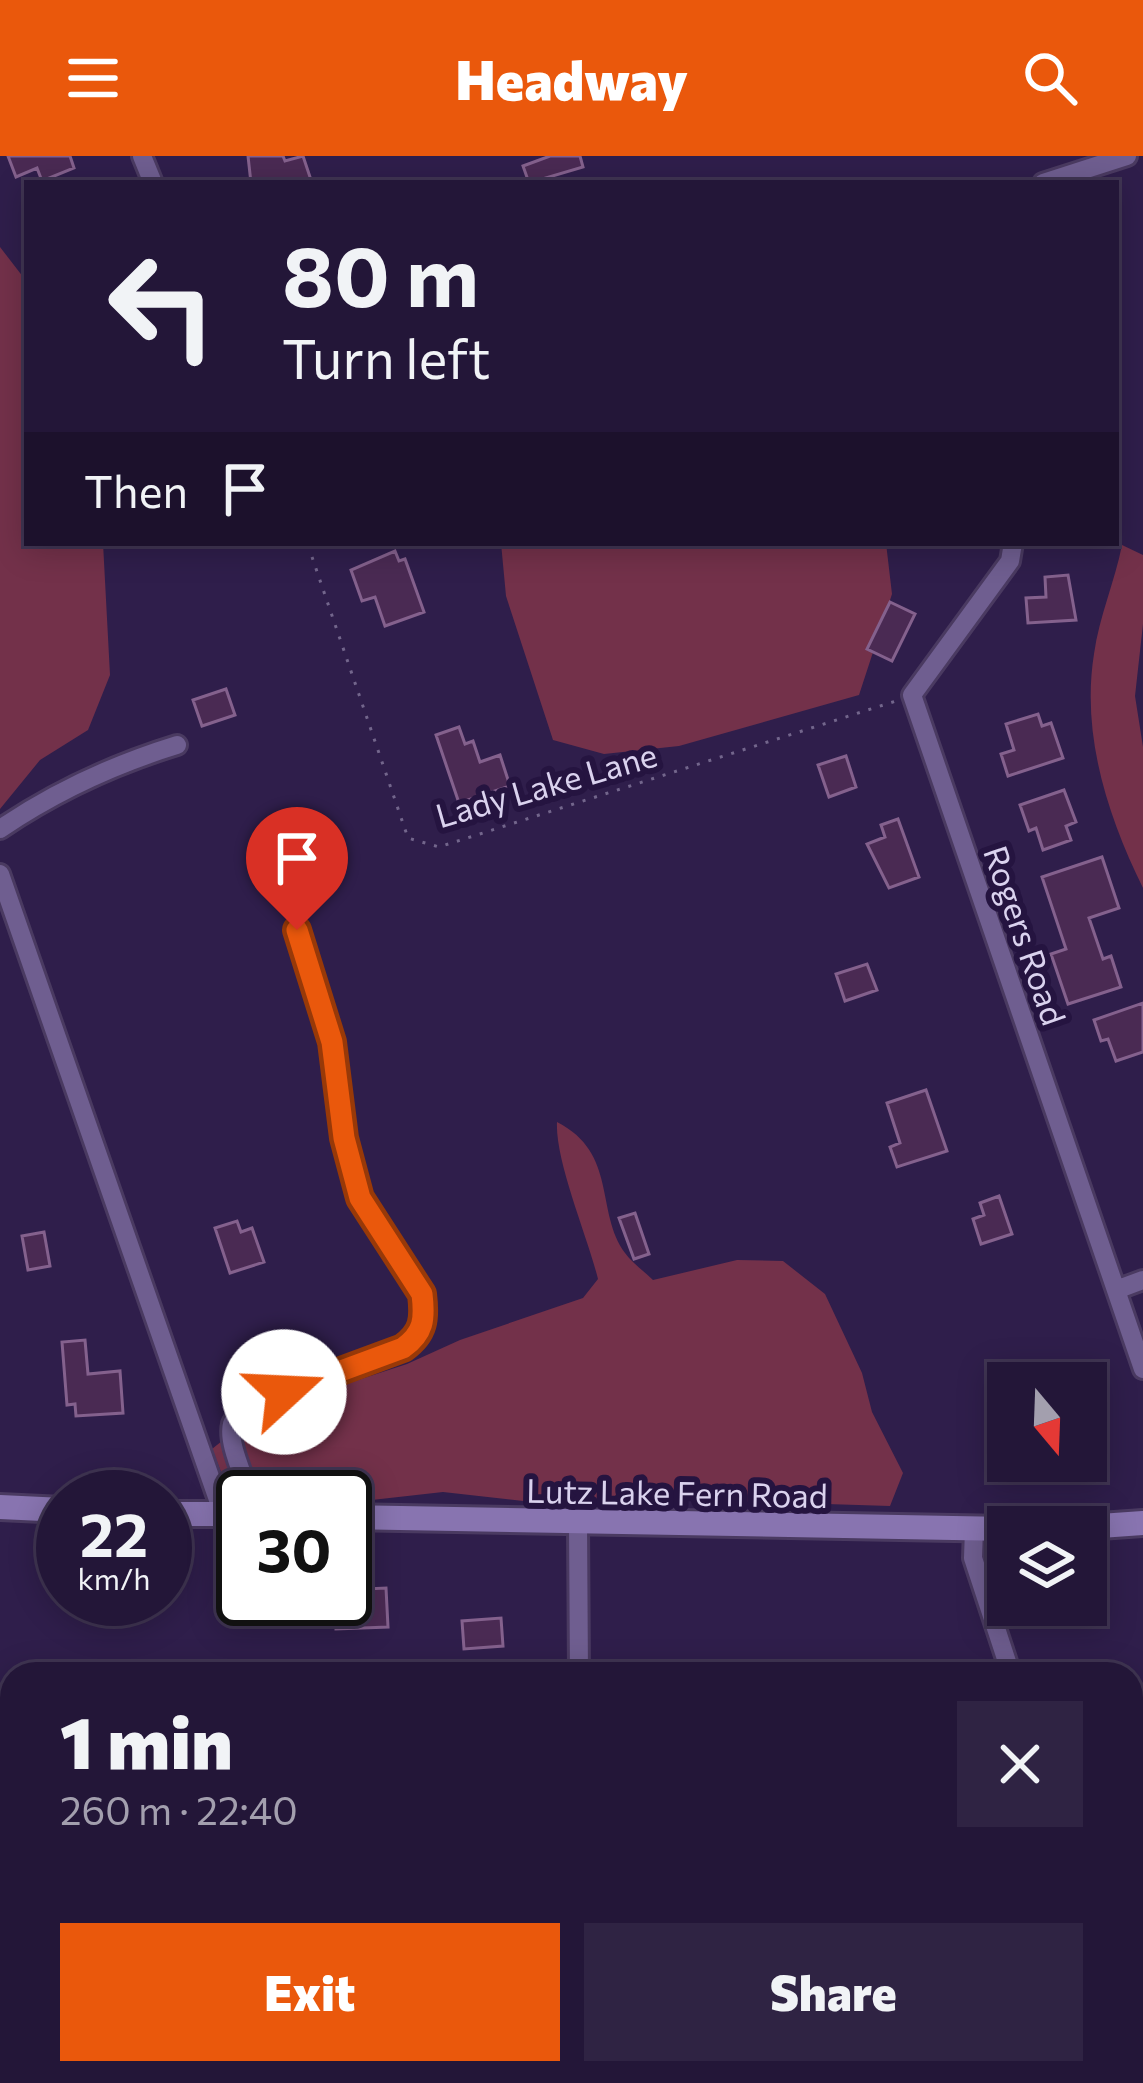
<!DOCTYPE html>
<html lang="en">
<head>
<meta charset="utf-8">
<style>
	:root { --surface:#231638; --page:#2f2343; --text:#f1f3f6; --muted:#a39fae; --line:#403553; --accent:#ea580c }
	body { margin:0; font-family:Commissioner,sans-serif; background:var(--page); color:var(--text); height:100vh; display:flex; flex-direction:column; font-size:45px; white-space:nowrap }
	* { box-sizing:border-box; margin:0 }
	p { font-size:39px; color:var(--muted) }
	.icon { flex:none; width:66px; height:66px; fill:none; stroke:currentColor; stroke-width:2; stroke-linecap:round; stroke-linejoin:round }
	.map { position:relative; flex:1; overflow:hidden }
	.sheet { position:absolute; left:0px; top:1506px; width:1143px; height:423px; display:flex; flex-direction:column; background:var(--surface); border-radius:36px 36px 0 0; box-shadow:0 6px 30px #0003,0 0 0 3px var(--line) }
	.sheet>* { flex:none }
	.top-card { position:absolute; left:24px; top:24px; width:1095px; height:366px; border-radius:0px; box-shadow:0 6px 30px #0003,0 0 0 3px var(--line); background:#231638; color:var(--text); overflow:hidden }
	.needle { width:78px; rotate:161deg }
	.tools { position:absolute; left:987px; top:1206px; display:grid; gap:24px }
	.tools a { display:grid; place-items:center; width:120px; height:120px; border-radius:0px; background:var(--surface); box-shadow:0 6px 30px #0003,0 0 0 3px var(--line); font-size:60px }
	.speed { position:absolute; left:36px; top:1314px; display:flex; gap:24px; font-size:60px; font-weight:700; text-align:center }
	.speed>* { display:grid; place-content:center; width:156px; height:156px; border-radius:50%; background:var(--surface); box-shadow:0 6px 30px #0003,0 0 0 3px var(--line); line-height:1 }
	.speed small { font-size:30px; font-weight:400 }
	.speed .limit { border:6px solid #111; border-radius:18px; background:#fff; color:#111 }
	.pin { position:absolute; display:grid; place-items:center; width:102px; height:102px; color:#fff; margin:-123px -51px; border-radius:50% 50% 50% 0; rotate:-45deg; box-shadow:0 0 12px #0007 }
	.pin .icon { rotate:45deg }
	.me { position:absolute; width:132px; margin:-66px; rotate:70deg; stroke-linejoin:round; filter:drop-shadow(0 0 9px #0008) }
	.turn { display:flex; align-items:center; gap:42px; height:252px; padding:0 60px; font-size:54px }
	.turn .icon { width:156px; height:156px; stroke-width:2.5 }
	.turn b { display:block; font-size:84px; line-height:102px }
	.then { display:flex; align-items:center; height:114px; padding:0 60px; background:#0003; gap:24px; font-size:45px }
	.round { display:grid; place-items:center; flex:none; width:126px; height:126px; border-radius:0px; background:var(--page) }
	.summary { display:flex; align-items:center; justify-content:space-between; height:204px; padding:0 60px }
	h1 { font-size:72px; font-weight:800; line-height:90px }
	.primary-button { display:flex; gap:24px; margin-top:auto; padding:24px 60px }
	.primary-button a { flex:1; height:138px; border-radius:0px; background:var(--accent); color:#fff; font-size:48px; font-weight:800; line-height:138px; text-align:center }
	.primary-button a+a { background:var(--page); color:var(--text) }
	header { display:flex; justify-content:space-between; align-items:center; height:156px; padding:0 60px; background:var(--accent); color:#fff; font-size:54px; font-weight:800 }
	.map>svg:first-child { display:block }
	.green { fill:#73314a }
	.building { fill:#4a2a53; stroke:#84618d; stroke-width:3 }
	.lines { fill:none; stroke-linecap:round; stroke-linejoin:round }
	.minor-casing { stroke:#4a3a61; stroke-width:24 }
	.major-casing { stroke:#4a3a61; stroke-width:30 }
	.path { stroke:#73668c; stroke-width:3; stroke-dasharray:3 9; stroke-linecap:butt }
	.minor { stroke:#6f5e90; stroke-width:18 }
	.major { stroke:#8874b0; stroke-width:24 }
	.route-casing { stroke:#983908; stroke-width:30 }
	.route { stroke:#ea580c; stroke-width:21 }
	.labels { text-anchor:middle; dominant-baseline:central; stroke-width:12; stroke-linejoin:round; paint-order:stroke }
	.street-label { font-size:33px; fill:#dad2ee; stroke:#251440 }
</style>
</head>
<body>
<header><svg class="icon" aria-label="menu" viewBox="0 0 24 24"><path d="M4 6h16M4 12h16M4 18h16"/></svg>Headway<svg class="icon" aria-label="search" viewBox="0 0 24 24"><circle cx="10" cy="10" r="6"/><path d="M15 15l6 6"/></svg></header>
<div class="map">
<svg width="1143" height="1927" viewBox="0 0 1143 1927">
	<rect width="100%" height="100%" fill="#2f1e4b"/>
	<path class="green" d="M0 91 27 126V387H103L110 519 88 574 40 604 0 653Z
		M501 387H886L892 438 859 539 679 590 604 598 553 584 506 440Z
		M1122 389 1143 399V468L1135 540 1143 591V732C1108 661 1081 579 1094 498 1099 461 1115 425 1122 389Z
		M557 966C618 997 595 1056 625 1097 632 1107 644 1115 653 1124L737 1104 783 1105 825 1138 862 1217 872 1256 903 1317 890 1350 693 1344 558 1349 443 1336 345 1347V1341L230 1339 212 1293 257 1257 407 1208 460 1184 583 1142 598 1123C587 1079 555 1005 557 966Z
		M12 1764V1917H21V1927H0V1770Z"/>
	<path class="building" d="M8 0H70L74 12 42 25 37 12 16 21Z
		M248 0H283L285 5 303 0 312 27H251Z
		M550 0H580L583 11 529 27 523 10Z
		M395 395 399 405 405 403 424 456 385 470 375 441 362 445 351 414Z
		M1068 419 1076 464 1028 467 1026 442 1046 441 1045 421Z
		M890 446 915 458 892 505 867 493Z
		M226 533 235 559 202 570 193 544Z
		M1038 558 1042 570 1051 567 1063 602 1008 620 1001 598 1014 594 1006 568Z
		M459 571 465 588 473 585 480 606 500 599 510 630 459 647 436 579Z
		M846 600 856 631 829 641 818 609Z
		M1064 634 1076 666 1066 670 1071 684 1043 694 1036 672 1029 675 1020 649Z
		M898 663 919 721 889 732 867 688 885 681 881 669Z
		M1102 701 1119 752 1089 762 1103 803 1111 800 1121 831 1068 848 1051 798 1066 793 1042 721Z
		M867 808 877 834 845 845 836 818Z
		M1143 847V896L1116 905 1108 883 1101 885 1094 864Z
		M926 934 947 995 897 1011 890 991 900 987 887 947Z
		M999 1040 1012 1078 981 1088 973 1063 984 1059 980 1047Z
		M635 1057 649 1098 634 1103 619 1062Z
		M237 1065 241 1076 252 1072 264 1106 230 1117 215 1072Z
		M44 1076 50 1110 28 1114 22 1080Z
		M85 1184 88 1218 120 1215 123 1257 76 1260 75 1248 67 1249 62 1186Z
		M386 1432 388 1471 336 1473 335 1443H345V1434Z
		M501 1462 503 1490 464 1493 462 1465Z
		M1143 1633V1774L1131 1778V1637Z"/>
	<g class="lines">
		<g class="minor-casing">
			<path id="minor" d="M142 0 153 27
				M1043 27 1127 0
				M1013 387 1010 405 912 539 1143 1213
				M0 673C56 635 112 609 177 589
				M0 718 223 1358
				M1116 1134 1143 1124
				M250 1341C245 1322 227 1287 232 1268 240 1243 373 1203 403 1192 424 1177 426 1163 422 1138L360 1042 343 983 332 886 297 774
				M578 1368 579 1518
				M974 1373 973 1402 1011 1518
				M1131 1822 1143 1818
				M420 1917 423 1927"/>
		</g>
		<g class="major-casing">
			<path id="major" d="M0 1351 63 1354
				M165 1358H243
				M345 1361 1008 1373
				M1086 1371 1143 1367"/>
		</g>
		<path class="path" d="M312 401 408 682 439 691 899 544
			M1131 1597 1143 1604
			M1131 1796 1143 1791"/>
		<use href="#minor" class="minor"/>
		<use href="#major" class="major"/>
	</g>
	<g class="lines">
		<g class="route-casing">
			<path id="route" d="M284 1236 403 1192C424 1177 425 1163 422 1138L360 1042 344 982 332 886 297 774"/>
		</g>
		<use href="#route" class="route"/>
	</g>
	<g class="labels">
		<g class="street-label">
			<text transform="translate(546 628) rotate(-16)">Lady Lake Lane</text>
			<text transform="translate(1026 779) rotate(71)">Rogers Road</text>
			<text transform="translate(677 1336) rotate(1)">Lutz Lake Fern Road</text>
		</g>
	</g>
</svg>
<div class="tools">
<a><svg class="needle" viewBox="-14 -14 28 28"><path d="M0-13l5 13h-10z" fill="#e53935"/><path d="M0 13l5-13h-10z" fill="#a39fae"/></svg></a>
<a><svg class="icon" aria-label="layers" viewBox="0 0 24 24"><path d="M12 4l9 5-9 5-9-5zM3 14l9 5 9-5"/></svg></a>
</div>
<div class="speed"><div>22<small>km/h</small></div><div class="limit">30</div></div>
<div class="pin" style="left:297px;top:774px;background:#d93025"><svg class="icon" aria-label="arrive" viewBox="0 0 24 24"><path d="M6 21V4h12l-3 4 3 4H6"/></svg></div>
<svg class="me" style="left:284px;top:1236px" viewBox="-20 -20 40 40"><circle r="19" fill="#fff"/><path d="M0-13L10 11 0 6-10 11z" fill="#ea580c"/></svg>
<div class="top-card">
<div class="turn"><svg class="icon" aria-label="left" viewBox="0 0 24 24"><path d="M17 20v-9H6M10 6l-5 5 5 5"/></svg><div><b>80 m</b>Turn left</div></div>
<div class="then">Then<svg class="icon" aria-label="arrive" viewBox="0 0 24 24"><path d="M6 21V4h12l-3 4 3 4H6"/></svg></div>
</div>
<section class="sheet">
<div class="summary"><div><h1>1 min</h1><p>260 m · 22:40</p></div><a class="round"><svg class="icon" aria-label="close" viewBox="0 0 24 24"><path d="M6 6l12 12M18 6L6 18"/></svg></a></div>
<div class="primary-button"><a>Exit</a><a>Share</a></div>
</section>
</div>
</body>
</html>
